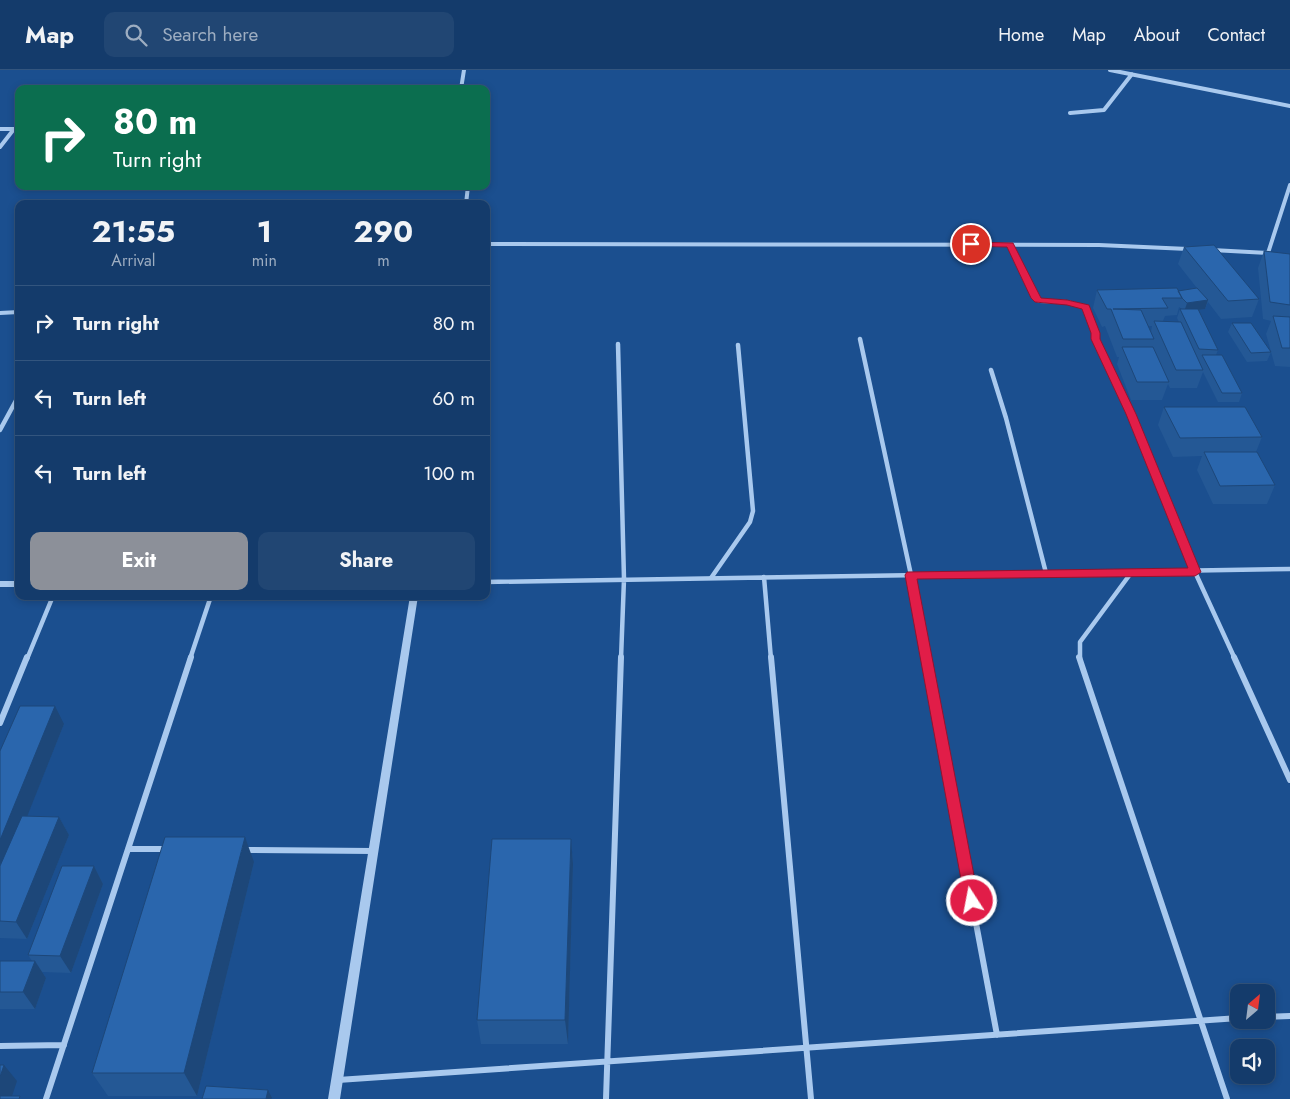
<!DOCTYPE html>
<html lang="en">
<head>
<meta charset="utf-8">
<style>
	:root { --surface:#143b6b; --page:#214673; --text:#f1f3f6; --muted:#9dadc1; --line:#33557e; --accent:#8c9099 }
	body { margin:0; font-family:Jost,sans-serif; background:var(--page); color:var(--text); height:100vh; display:flex; flex-direction:column; font-size:19px; white-space:nowrap }
	* { box-sizing:border-box; margin:0 }
	p { font-size:16px; color:var(--muted) }
	.icon { flex:none; width:28px; height:28px; fill:none; stroke:currentColor; stroke-width:2; stroke-linecap:round; stroke-linejoin:round }
	.map { position:relative; flex:1; overflow:hidden }
	.drawer { position:absolute; left:15px; top:130px; width:475px; height:400px; display:flex; flex-direction:column; background:var(--surface); border-radius:10px; box-shadow:0 2px 8px #0003,0 0 0 1px var(--line) }
	.drawer>* { flex:none }
	.hud { position:absolute; left:15px; top:15px; width:475px; height:105px; border-radius:10px; box-shadow:0 2px 8px #0003,0 0 0 1px var(--line); background:#0b6e4f; color:#fff; overflow:hidden }
	.needle { width:32px; rotate:28deg }
	.tools { position:absolute; left:1230px; top:914px; display:grid; gap:10px }
	.tools a { display:grid; place-items:center; width:45px; height:45px; border-radius:10px; background:var(--surface); box-shadow:0 2px 8px #0003,0 0 0 1px var(--line); font-size:25px }
	.pin { position:absolute; display:grid; place-items:center; width:42px; height:42px; color:#fff; margin:-21px; border:2px solid #fff; border-radius:50%; box-shadow:0 1px 5px #0007 }
	.me { position:absolute; width:55px; margin:-28px; rotate:349deg; stroke-linejoin:round; filter:drop-shadow(0 0 4px #0008) }
	.turn { display:flex; align-items:center; gap:18px; height:105px; padding:0 15px; font-size:22px }
	.turn .icon { width:65px; height:65px; stroke-width:2.5 }
	.turn b { display:block; font-size:35px; line-height:42px }
	.eta { display:flex; justify-content:space-evenly; align-items:center; height:85px; text-align:center }
	.eta b { font-size:30px; font-weight:700; line-height:35px }
	.action { display:flex; gap:10px; margin-top:auto; padding:10px 15px }
	.action a { flex:1; height:58px; border-radius:10px; background:var(--accent); color:#fff; font-size:20px; font-weight:700; line-height:58px; text-align:center }
	.action a+a { background:var(--page); color:var(--text) }
	ul { padding:0; list-style:none }
	li { display:flex; align-items:center; gap:15px; height:75px; padding:0 15px; border-top:1px solid var(--line) }
	li div { flex:1 }
	li b { display:block; font-size:19px }
	li em { font-style:normal }
	header { display:flex; align-items:center; gap:30px; box-sizing:border-box; height:70px; padding:0 25px; background:var(--surface); border-bottom:1px solid var(--line) }
	header strong { font-size:24px }
	nav { display:flex; gap:28px; margin-inline-start:auto; font-size:18px }
	.search { width:350px; height:45px; background:var(--page); display:flex; align-items:center; gap:12px; box-sizing:border-box; padding:0 18px; border-radius:10px; color:var(--muted); font-size:19px }
	.map>svg:first-child { display:block }
	.lines { fill:none; stroke-linecap:round; stroke-linejoin:round }
	.minor-far2 { stroke:#a9c9ee; stroke-width:4 }
	.minor-far1 { stroke:#a9c9ee; stroke-width:4.5 }
	.minor { stroke:#a9c9ee; stroke-width:6 }
	.tertiary { fill:#a9c9ee; fill-rule:evenodd }
	.wall { fill:#245895; fill-rule:evenodd }
	.shaded-wall { fill:#1d4779 }
	.building { fill:#2a66ad; stroke:#1d4779 }
	.route { fill:#e11d48; stroke:#92132f }
</style>
</head>
<body>
<header>
<strong>Map</strong>
<div class="search"><svg class="icon" aria-label="search" viewBox="0 0 24 24"><circle cx="10" cy="10" r="6"/><path d="M15 15l6 6"/></svg>Search here</div>
<nav><a>Home</a><a>Map</a><a>About</a><a>Contact</a></nav>
</header>
<div class="map">
<svg width="1290" height="1029" viewBox="0 0 1290 1029">
	<rect width="100%" height="100%" fill="#1b4f8f"/>
	<g class="lines">
		<path class="minor-far2" d="M1110 0 1290 36
			M461 19 464 0
			M1070 43 1104 40 1132 4
			M0 59H19
			M0 77 14 59
			M466 134 468 116
			M486 174 1099 175 1188 179
			M1010 175 1035 228 1039 231 1067 232 1086 237 1092 254
			M1212 180 1268 183 1290 115
			M0 243 19 242"/>
		<path class="minor-far1" d="M1092 253 1095 269 1131 344 1195 502 1235 589
			M860 269 911 505 927 589
			M618 274 624 509 621 589
			M991 300 1006 348 1046 503
			M0 360 19 325
			M764 507 771 589
			M711 508 750 452 753 441 738 275
			M486 512 1290 499
			M27 589 53 526
			M190 589 211 526
			M1080 589V572L1131 503"/>
		<path class="minor" d="M771 587 811 1029
			M926 587 997 965
			M1079 587 1227 1029
			M1234 587 1290 710
			M0 653 27 587
			M128 779H166
			M244 780 373 781
			M1266 947 1290 946
			M0 976 64 975
			M338 1010 1239 948
			M46 1029 191 587
			M606 1029 621 587"/>
		<path class="tertiary" d="M0 511H19V517H0Z
			M410 526H418L340 1029H328Z"/>
	</g>
	<path class="wall" d="M1184 177 1259 229 1252 247 1221 249 1208 232 1205 239 1198 240 1218 280 1216 285 1242 323 1239 332H1218L1203 302 1197 318H1170L1168 314 1162 330H1131L1117 294 1119 287H1117L1105 256 1102 257 1093 238 1097 220 1178 221 1200 222 1178 194ZM1179 237 1182 239H1180L1177 248 1179 252 1163 251 1165 246 1177 245ZM1148 256H1152L1151 262Z
		M1264 181 1290 184V297L1275 296 1266 264 1271 251 1263 249 1258 198Z
		M1232 253 1271 282 1267 291 1247 292 1228 262Z
		M1164 337 1262 367 1256 382 1275 415 1267 434H1213L1197 400 1202 386 1173 387 1158 355Z
		M64 654 27 746 59 747 69 765 27 869 0 868V681Z
		M571 769 573 794 568 974H481L477 950Z
		M254 792 197 1026H108L92 1003Z
		M94 796 103 814 71 903 42 902 46 908 35 939H0V891H32L28 885Z"/>
	<path class="shaded-wall" d="M1208 230 1205 239 1184 242 1187 233Z
		M55 636 64 654 5 802 0 793V770Z
		M59 747 69 765 27 869 16 852Z
		M245 767 254 792 197 1026 184 1003Z
		M571 769 573 794 568 974 565 950Z
		M94 796 103 814 71 903 60 886Z
		M35 891 46 908 35 939 23 922Z
		M4 995 17 1011 11 1029H0V1007Z
		M268 1020 272 1028 271 1029H266Z"/>
	<path class="building" d="M1214 175 1259 229 1228 231 1184 177Z
		M1264 181 1290 184V235L1270 232Z
		M1177 218 1182 228H1162L1168 238 1113 239 1141 240 1154 269H1123L1111 239H1107L1097 220Z
		M1197 218 1208 230 1187 233 1182 228 1178 221Z
		M1180 239H1198L1218 280 1199 279Z
		M1273 246 1290 247V278H1282Z
		M1154 251 1181 252 1203 300H1176Z
		M1232 253H1251L1271 282 1251 283Z
		M1122 277H1153L1169 312H1137Z
		M1202 285H1222L1242 323H1222Z
		M1164 337H1245L1262 367 1180 368Z
		M1204 382H1257L1275 415 1220 416Z
		M20 636H55L0 770V681Z
		M22 746 59 747 16 852 0 851V796Z
		M165 767H245L184 1003H92Z
		M492 769H571L565 950H477Z
		M62 796H94L60 886 28 885Z
		M0 891H35L23 922H0Z
		M0 995H4L0 1007Z
		M206 1016 268 1020 266 1029H202Z
		M0 1026H20L19 1029H0Z"/>
	<path class="route" d="M971 172 1013 173 1041 228 1067 230 1089 235 1100 263V269L1136 344 1201 502 1195 506 917 509 979 831 977 835 972 837 967 835 965 831 905 505 907 502 1188 498 1126 344 1091 269V263L1082 239 1067 235 1035 232 1031 228 1007 177 968 176 967 174Z"/>
</svg>
<div class="tools">
<a><svg class="needle" viewBox="-14 -14 28 28"><path d="M0-13l5 13h-10z" fill="#e53935"/><path d="M0 13l5-13h-10z" fill="#9dadc1"/></svg></a>
<a><svg class="icon" aria-label="sound" viewBox="0 0 24 24"><path d="M4 9h4l5-4v14l-5-4H4zM17 9q2 3 0 6"/></svg></a>
</div>
<div class="pin" style="left:971px;top:174px;background:#d93025"><svg class="icon" aria-label="arrive" viewBox="0 0 24 24"><path d="M6 21V4h12l-3 4 3 4H6"/></svg></div>
<svg class="me" style="left:972px;top:831px" viewBox="-20 -20 40 40"><circle r="17" fill="#e11d48" stroke="#fff" stroke-width="3"/><path d="M0-11L8 9 0 5-8 9z" fill="#fff"/></svg>
<div class="hud">
<div class="turn"><svg class="icon" aria-label="right" viewBox="0 0 24 24"><path d="M7 20v-9h11M14 6l5 5-5 5"/></svg><div><b>80 m</b>Turn right</div></div>
</div>
<section class="drawer">
<div class="eta">
<div><b>21:55</b><p>Arrival</p></div>
<div><b>1</b><p>min</p></div>
<div><b>290</b><p>m</p></div>
</div>
<ul>
<li><svg class="icon" aria-label="right" viewBox="0 0 24 24"><path d="M7 20v-9h11M14 6l5 5-5 5"/></svg><div><b>Turn right</b></div><em>80 m</em></li>
<li><svg class="icon" aria-label="left" viewBox="0 0 24 24"><path d="M17 20v-9H6M10 6l-5 5 5 5"/></svg><div><b>Turn left</b></div><em>60 m</em></li>
<li><svg class="icon" aria-label="left" viewBox="0 0 24 24"><path d="M17 20v-9H6M10 6l-5 5 5 5"/></svg><div><b>Turn left</b></div><em>100 m</em></li>
</ul>
<div class="action"><a>Exit</a><a>Share</a></div>
</section>
</div>
</body>
</html>
